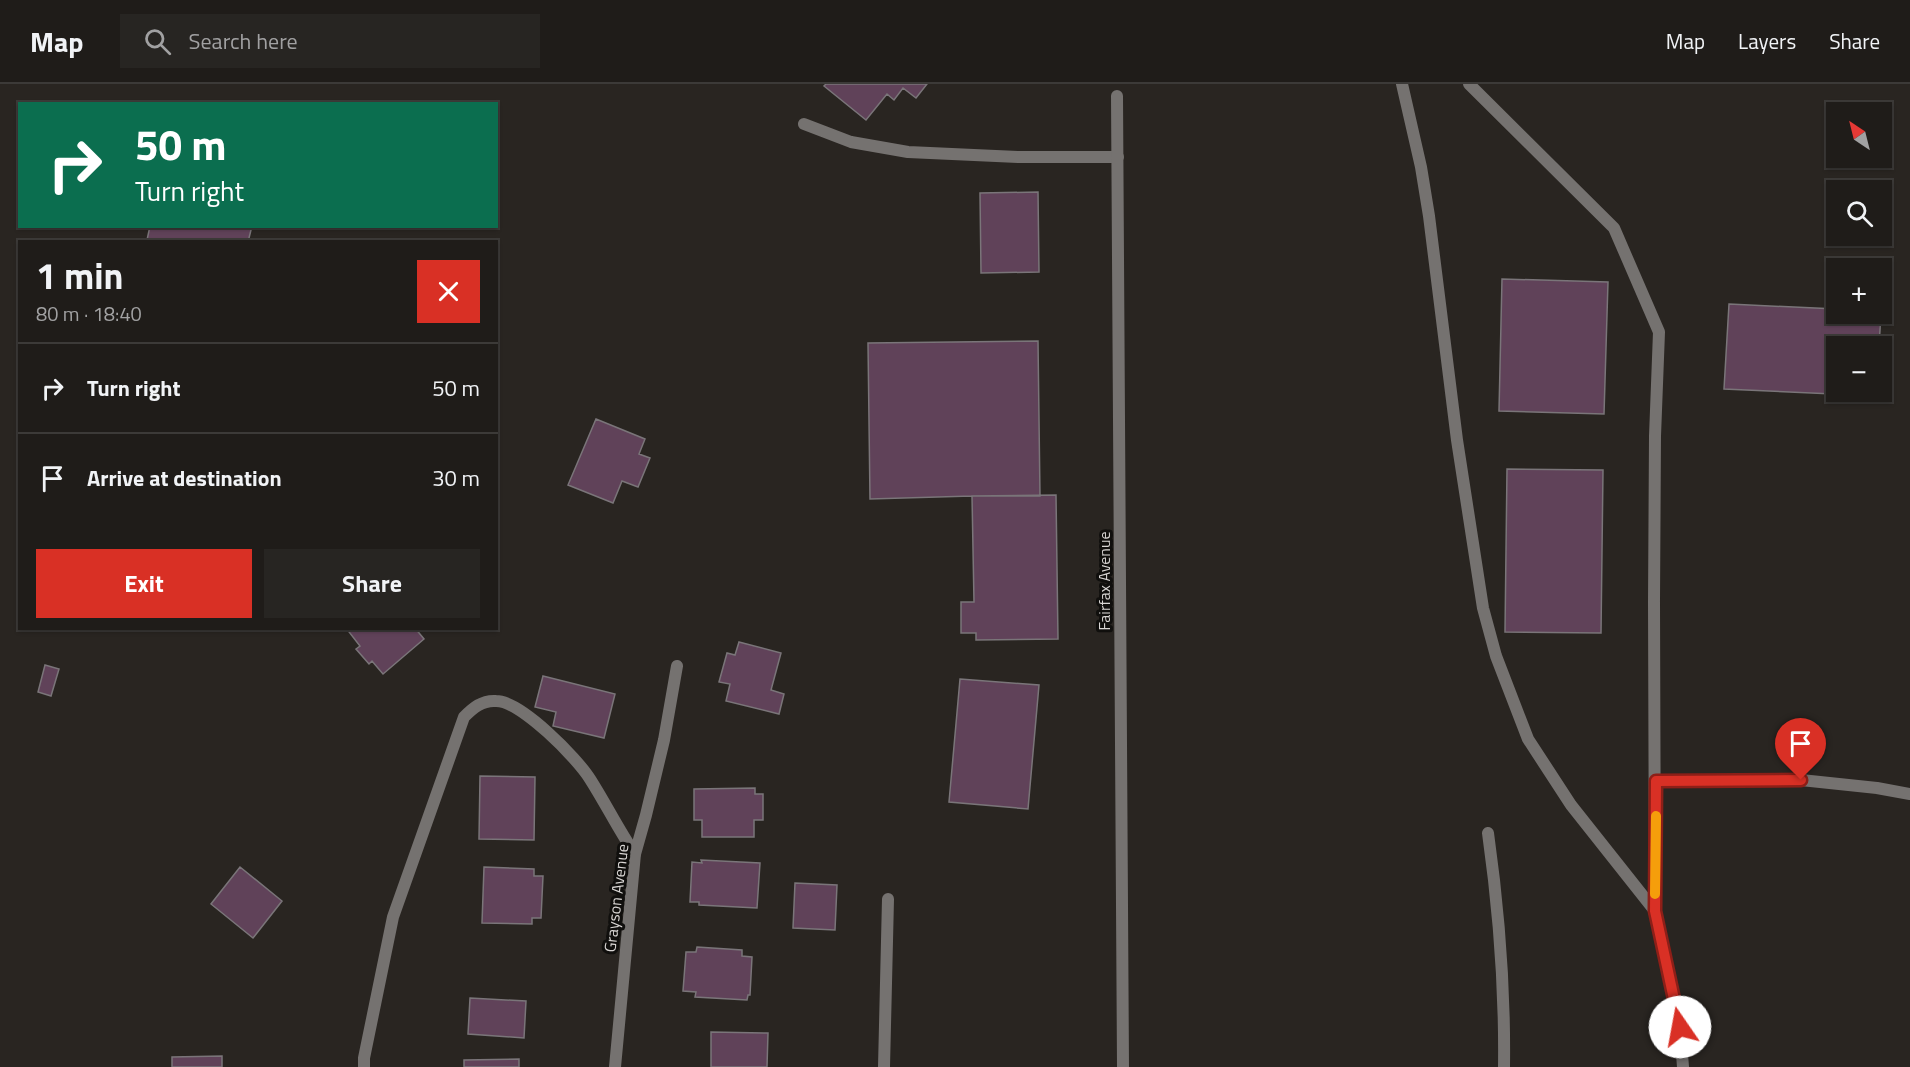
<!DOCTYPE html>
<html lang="en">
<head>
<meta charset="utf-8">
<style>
	:root { --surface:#1f1c19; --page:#272522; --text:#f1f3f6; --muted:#a1a1a2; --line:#3c3a38; --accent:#d93025 }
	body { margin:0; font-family:"Titillium Web",sans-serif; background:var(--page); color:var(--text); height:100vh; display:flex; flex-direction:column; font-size:22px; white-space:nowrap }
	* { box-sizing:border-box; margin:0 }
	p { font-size:20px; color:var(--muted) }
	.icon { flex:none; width:33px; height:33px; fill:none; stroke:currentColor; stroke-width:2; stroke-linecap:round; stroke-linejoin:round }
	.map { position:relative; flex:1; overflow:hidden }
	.panel { position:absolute; left:18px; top:156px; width:480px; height:390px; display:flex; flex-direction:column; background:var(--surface); border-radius:0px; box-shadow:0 2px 4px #0004,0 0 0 2px var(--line) }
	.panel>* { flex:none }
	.hud { position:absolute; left:18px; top:18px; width:480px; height:126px; border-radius:0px; box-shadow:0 2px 4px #0004,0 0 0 2px var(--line); background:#0b6e4f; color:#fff; overflow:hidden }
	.needle { width:39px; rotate:325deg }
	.tools { position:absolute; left:1826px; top:18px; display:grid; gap:12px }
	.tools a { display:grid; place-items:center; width:66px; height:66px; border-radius:0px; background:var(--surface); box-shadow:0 2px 4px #0004,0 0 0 2px var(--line); font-size:30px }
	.pin { position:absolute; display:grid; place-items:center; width:51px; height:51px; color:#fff; margin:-62px -26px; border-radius:50% 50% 50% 0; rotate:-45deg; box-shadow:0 0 6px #0007 }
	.pin .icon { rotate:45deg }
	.me { position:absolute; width:66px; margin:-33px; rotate:348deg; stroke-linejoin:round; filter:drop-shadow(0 0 4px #0008) }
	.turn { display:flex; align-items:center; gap:21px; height:126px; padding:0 18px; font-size:27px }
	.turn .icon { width:78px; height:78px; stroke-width:2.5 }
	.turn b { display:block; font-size:42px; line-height:51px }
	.round { display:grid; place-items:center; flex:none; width:63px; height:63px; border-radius:0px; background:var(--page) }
	.head { display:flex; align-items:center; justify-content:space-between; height:102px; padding:0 18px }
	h1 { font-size:36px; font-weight:700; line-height:45px }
	.cta { display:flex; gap:12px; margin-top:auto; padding:12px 18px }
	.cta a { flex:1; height:69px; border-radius:0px; background:var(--accent); color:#fff; font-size:24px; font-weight:700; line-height:69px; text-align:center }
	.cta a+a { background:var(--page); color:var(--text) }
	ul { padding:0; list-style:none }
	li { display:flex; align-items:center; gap:18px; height:90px; padding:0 18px; border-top:2px solid var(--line) }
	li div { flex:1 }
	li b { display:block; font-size:22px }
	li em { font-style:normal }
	header { display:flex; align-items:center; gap:36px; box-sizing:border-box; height:84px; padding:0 30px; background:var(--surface); border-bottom:2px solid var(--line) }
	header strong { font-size:28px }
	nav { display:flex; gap:33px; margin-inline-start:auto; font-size:21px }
	.search { width:420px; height:54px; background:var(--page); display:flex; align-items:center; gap:15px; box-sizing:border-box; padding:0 21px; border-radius:0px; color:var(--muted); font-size:22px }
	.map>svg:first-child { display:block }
	.building { fill:#604259; stroke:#7a7579; stroke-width:1.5 }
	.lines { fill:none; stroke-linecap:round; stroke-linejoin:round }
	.lane { stroke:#757270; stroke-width:12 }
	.street { stroke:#757270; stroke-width:12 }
	.route-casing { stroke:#8d1f18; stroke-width:15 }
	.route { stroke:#d93025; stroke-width:10 }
	.slow { stroke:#f59e0b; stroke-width:10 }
	.labels { text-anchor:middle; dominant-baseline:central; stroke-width:6; stroke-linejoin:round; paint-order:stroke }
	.street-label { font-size:16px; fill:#d9d6d4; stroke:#100f0d }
</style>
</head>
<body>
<header>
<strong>Map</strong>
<div class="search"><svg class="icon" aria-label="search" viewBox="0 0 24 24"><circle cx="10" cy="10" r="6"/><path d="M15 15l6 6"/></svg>Search here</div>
<nav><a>Map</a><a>Layers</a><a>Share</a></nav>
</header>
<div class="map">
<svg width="1910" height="983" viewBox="0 0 1910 983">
	<rect width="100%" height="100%" fill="#292521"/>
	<path class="building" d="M826 0H927L916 14 903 4 894 16 887 10 866 36 824 2Z
		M1038 108 1039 188 981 189 980 109Z
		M150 142H252L248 158H153L147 156Z
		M1502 195 1608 198 1604 330 1499 327Z
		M1729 220 1836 225V230H1881L1879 262H1836V308H1877V312L1724 305Z
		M1038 257 1040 412H972L870 415 868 259Z
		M596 335 645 355 639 370 650 374 638 403 622 397 613 419 568 401Z
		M1507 385 1603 386 1601 549 1505 548Z
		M1056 411 1058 555 976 556V549H961V518H974L972 412Z
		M346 544H415L424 555 383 590 372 577 369 580 356 565 360 562Z
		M739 558 781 569 771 606 784 610 779 630 726 617 730 600 719 598 727 569 735 571Z
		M45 581 59 585 51 612 38 608Z
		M543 592 615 610 604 654 553 642 556 628 535 623Z
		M960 595 1039 601 1028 725 949 718Z
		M480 692 535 693 534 756 479 755Z
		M755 704V710H763V736H754V753H702V736H694V705Z
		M701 776 760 779 757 824 699 821V818H690L692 778 702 779Z
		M240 783 282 817 253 854 211 820Z
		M484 783 534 785V792H543L541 834H532V840L482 839Z
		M795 799 837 801 835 846 793 844Z
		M697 863 742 866V872L752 873 750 911H748L747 916 695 913 696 908 683 907 686 868H696Z
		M470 914 526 917 524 954 468 950Z
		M711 948 768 949 767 983H711Z
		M222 972V983H172V973Z
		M519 975V983H464V976Z"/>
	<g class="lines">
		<path class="lane" d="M1402 0 1421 83 1429 132 1457 356 1483 524 1496 572 1528 655 1571 721 1655 827
			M1469 0 1614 144 1659 248 1655 352 1654 518 1655 827 1680 943 1683 983
			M804 40 851 58 908 68 1018 73H1118
			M1656 697 1801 696 1877 704 1910 710
			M1488 749C1499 827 1505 905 1504 983
			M364 983V974L393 833 464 633C473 624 482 616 496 617 521 617 577 674 590 695 606 720 618 745 635 770
			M884 983 888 815"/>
		<path class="street" d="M1117 12 1123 983
			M615 983 635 770 646 731 664 656 677 582"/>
	</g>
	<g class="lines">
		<g class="route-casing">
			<path id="route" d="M1680 943 1655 827 1656 697 1801 696"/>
		</g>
		<use href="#route" class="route"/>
		<path class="slow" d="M1655 810 1656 732"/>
	</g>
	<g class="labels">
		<g class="street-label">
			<text transform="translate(1104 497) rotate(-90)">Fairfax Avenue</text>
			<text transform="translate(616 814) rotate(-83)">Grayson Avenue</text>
		</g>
	</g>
</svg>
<div class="tools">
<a><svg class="needle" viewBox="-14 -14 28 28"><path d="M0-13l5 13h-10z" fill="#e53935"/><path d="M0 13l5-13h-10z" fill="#a1a1a2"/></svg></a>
<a><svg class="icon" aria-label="search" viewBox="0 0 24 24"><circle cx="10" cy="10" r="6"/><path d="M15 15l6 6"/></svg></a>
<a>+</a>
<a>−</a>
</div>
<div class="pin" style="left:1801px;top:696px;background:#d93025"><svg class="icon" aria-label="arrive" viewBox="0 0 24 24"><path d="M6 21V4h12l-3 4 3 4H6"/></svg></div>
<svg class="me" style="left:1680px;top:943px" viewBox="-20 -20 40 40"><circle r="19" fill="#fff"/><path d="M0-13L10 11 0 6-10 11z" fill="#d93025"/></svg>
<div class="hud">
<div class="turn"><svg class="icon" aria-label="right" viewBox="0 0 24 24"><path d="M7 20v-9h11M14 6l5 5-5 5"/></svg><div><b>50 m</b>Turn right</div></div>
</div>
<section class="panel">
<div class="head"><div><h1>1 min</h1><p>80 m · 18:40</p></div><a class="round" style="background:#d93025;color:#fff"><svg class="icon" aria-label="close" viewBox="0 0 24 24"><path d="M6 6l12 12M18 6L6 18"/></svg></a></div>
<ul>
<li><svg class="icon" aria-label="right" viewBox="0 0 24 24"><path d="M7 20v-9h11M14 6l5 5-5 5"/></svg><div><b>Turn right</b></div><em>50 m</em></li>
<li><svg class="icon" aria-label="arrive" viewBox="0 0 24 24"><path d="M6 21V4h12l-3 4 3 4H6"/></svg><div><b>Arrive at destination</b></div><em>30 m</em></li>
</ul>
<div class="cta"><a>Exit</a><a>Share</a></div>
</section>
</div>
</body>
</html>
